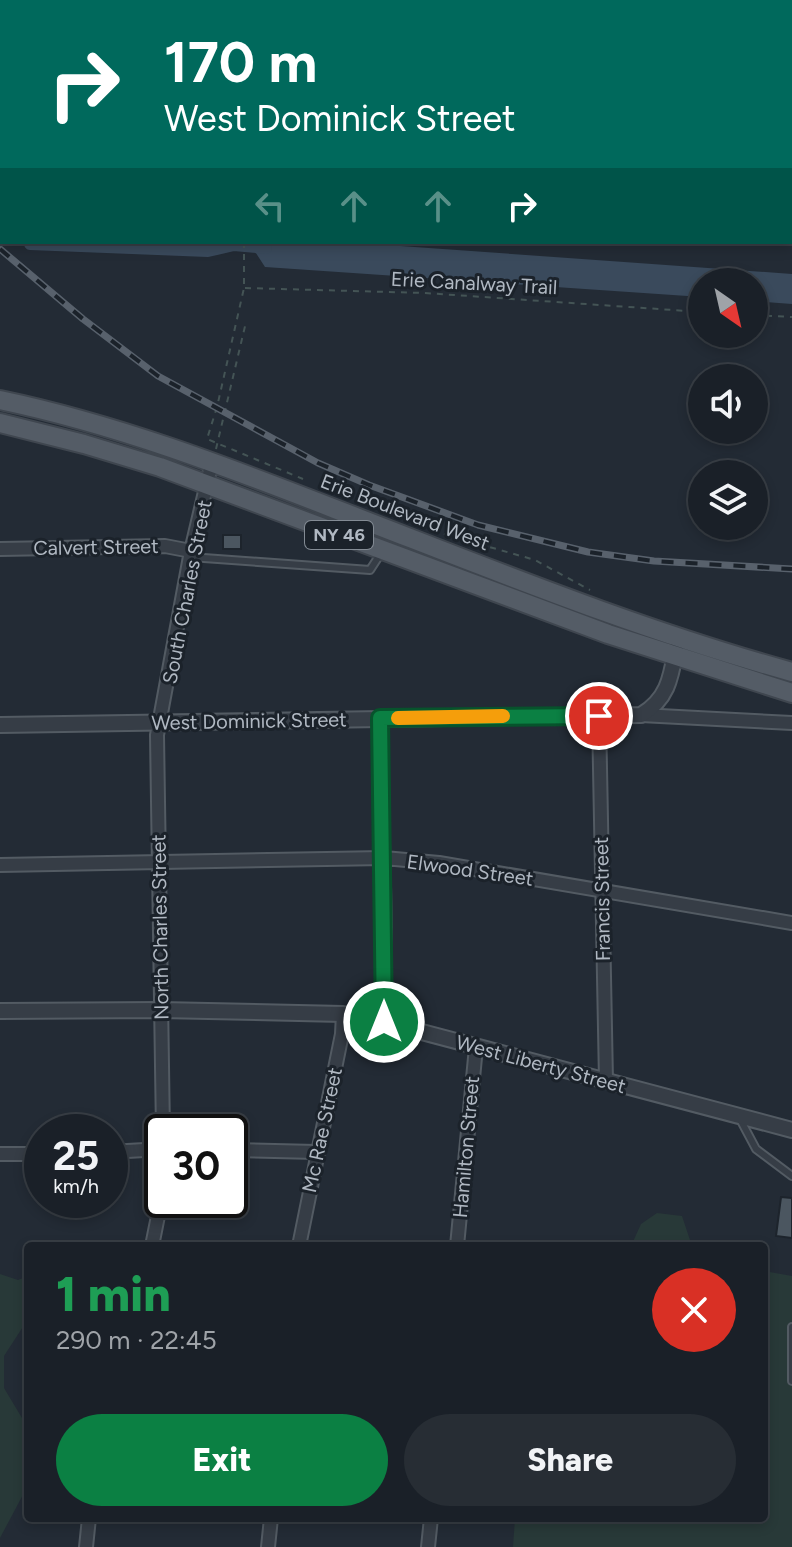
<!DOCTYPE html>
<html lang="en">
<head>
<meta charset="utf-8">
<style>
	:root { --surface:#1a2028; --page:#272d34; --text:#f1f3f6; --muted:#9fa3a8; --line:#383e45; --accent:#0b8043 }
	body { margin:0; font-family:Figtree,sans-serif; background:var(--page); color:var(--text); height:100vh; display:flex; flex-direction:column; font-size:30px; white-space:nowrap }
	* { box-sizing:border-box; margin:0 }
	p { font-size:26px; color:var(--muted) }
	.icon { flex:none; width:44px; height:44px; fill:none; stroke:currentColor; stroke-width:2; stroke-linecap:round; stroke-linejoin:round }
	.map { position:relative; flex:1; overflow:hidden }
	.details { position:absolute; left:24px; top:1242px; width:744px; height:280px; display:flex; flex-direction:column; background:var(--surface); border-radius:8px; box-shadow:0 4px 12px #0003,0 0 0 2px var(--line) }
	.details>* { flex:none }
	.hud { position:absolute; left:0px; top:0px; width:792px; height:244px; box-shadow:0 4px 12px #0003,0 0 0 2px var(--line); background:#00695c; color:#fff; overflow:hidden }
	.needle { width:52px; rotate:146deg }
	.tools { position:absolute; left:688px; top:268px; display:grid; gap:16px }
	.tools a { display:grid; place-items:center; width:80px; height:80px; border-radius:50%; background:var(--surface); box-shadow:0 4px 12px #0003,0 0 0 2px var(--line); font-size:40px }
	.speed { position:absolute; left:24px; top:1114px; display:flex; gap:16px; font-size:40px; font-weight:700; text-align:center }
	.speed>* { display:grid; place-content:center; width:104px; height:104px; border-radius:50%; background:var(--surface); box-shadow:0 4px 12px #0003,0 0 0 2px var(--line); line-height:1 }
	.speed small { font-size:20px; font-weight:400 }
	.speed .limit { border:4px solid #111; border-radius:12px; background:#fff; color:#111 }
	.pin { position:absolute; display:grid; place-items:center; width:68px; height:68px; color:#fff; margin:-34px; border:4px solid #fff; border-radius:50%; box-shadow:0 2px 8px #0007 }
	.me { position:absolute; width:88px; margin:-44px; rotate:0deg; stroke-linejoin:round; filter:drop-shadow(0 0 6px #0008) }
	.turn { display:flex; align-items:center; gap:28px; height:168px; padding:0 32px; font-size:36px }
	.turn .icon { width:104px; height:104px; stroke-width:2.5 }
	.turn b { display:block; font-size:56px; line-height:68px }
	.lanes { display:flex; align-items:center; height:76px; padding:0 32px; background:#0003; justify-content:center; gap:40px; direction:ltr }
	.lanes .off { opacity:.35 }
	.round { display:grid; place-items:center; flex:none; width:84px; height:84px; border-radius:42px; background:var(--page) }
	.head { display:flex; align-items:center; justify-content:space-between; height:136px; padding:0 32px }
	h1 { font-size:48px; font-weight:800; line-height:60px; color:#1e9e55 }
	.cta { display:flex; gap:16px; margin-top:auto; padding:16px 32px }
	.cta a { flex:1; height:92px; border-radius:48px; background:var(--accent); color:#fff; font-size:32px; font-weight:800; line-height:92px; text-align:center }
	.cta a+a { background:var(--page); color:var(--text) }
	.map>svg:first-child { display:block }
	.green { fill:#283938 }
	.water { fill:#3a4a5c }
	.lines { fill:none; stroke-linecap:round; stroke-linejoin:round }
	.canal { stroke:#3a4a5c; stroke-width:12 }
	.building { fill:#4b5660; stroke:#1d242c; stroke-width:2 }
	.service-casing { stroke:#535b63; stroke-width:10 }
	.minor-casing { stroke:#535b63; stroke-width:16 }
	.tertiary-casing { stroke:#535b63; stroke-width:18 }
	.primary-casing { stroke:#3f464f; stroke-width:22 }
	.path { stroke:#445455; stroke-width:2; stroke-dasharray:6 6; stroke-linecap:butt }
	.service { stroke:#363d46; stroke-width:6 }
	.minor { stroke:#363d46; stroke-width:12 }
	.tertiary { stroke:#363d46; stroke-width:14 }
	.primary { stroke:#545c66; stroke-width:18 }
	.rail-casing { stroke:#58616c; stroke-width:7 }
	.rail { stroke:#1b222a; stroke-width:4; stroke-dasharray:12; stroke-linecap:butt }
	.route-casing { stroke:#07532c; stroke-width:20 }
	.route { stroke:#0b8043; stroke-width:14 }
	.slow { stroke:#f59e0b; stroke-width:14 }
	.labels { text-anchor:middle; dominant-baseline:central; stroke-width:6; stroke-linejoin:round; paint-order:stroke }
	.shield { fill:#1b222a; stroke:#838b94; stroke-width:2 }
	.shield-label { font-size:18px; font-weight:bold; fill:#b0b8c2 }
	.street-label { font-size:20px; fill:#b0b8c2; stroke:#1b222a }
</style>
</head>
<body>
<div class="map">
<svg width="792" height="1547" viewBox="0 0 792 1547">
	<rect width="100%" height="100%" fill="#232b35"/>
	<path class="green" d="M657 1213 682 1216 692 1246H631L641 1224Z
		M764 1271 792 1276V1547H513L515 1518H764Z
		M0 1274 18 1280 28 1276V1319L4 1356V1388L28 1428V1477L26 1489 0 1538Z"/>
	<path class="water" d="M257 242H344L792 274V304L754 301V282H702V297L265 267 252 247Z"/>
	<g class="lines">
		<path class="canal" d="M30 244 208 251 234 245 266 248"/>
	</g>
	<path class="building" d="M223 535H241V549H223Z
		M781 1197 792 1198V1238L776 1236Z"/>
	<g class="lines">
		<g class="service-casing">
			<path id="service" d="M190 557 370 570 381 553
				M740 1119 756 1149 792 1176
				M792 1327V1381"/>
		</g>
		<g class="minor-casing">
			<path id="minor" d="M0 549 165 546 191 551
				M641 715 792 723
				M599 716 606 1081
				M380 718 385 927 384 1022
				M0 865 384 858 439 863 792 923
				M163 1132 157 735 191 551 212 462
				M230 1150 316 1152
				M110 1152 162 1149
				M0 1154H42
				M152 1246 162 1196
				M299 1246 342 1034 343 1014
				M457 1246 476 1047
				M86 1547 89 1518
				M268 1547 271 1518
				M428 1547 431 1518"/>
		</g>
		<g class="tertiary-casing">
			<path id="tertiary" d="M0 725 641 715C668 699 671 677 676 649
				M0 1011 161 1010 343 1014 384 1022 792 1130"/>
		</g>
		<g class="primary-casing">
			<path id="primary" d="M0 400C115 424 225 466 335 509 486 567 636 629 792 672
				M0 423 84 444 160 467 608 634 792 693"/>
		</g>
		<path class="path" d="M244 242V288L217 407 207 439 303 479
			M245 288 425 293 702 312
			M754 315 792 317
			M216 449 246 322
			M444 534 535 560 590 590"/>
		<use href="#service" class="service"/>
		<use href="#minor" class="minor"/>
		<use href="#tertiary" class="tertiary"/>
		<use href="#primary" class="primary"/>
		<g class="rail-casing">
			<path id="rail" d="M0 249 83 319 158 376 318 463 369 485 478 525 588 552 654 561 792 569"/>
		</g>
		<use href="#rail" class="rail"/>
	</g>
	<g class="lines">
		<g class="route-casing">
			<path id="route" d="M384 1022 380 718 599 716"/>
		</g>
		<use href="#route" class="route"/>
		<path class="slow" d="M398 718 503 716"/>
	</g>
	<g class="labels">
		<rect class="shield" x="305" y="521" width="68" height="28" rx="6"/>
		<g class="shield-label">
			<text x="339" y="535">NY 46</text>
		</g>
		<g class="street-label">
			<text transform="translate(474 283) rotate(3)">Erie Canalway Trail</text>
			<text transform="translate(405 512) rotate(21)">Erie Boulevard West</text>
			<text transform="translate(96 547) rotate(-1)">Calvert Street</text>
			<text transform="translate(187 592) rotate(-79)">South Charles Street</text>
			<text transform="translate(249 721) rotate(-1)">West Dominick Street</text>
			<text transform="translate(470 870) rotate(8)">Elwood Street</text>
			<text transform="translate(602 899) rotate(-91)">Francis Street</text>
			<text transform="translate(160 927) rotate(-91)">North Charles Street</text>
			<text transform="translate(541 1064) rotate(15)">West Liberty Street</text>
			<text transform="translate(322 1130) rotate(-78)">Mc Rae Street</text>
			<text transform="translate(466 1147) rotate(-85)">Hamilton Street</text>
		</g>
	</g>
</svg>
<div class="tools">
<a><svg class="needle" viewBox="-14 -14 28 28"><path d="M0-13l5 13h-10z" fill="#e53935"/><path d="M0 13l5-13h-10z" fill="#9fa3a8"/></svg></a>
<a><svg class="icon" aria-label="sound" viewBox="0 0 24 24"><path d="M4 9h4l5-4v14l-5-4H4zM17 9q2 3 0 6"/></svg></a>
<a><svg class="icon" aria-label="layers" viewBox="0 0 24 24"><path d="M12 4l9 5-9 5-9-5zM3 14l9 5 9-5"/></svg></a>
</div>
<div class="speed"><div>25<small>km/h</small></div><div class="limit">30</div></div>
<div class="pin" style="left:599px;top:716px;background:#d93025"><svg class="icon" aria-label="arrive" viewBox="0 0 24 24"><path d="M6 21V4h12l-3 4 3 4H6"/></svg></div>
<svg class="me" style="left:384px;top:1022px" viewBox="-20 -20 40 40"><circle r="17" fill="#0b8043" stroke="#fff" stroke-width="3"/><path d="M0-11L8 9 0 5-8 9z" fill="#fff"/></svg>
<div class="hud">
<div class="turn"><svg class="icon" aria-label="right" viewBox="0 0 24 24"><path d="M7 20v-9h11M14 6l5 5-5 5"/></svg><div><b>170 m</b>West Dominick Street</div></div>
<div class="lanes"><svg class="icon off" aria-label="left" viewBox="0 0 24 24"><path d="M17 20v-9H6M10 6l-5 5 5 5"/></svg><svg class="icon off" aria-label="ahead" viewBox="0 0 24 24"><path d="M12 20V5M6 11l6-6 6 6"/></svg><svg class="icon off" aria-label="ahead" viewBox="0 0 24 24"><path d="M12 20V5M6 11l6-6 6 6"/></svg><svg class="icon" aria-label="right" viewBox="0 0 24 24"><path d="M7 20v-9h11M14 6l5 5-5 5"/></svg></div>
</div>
<section class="details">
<div class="head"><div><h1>1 min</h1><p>290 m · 22:45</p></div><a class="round" style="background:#d93025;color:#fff"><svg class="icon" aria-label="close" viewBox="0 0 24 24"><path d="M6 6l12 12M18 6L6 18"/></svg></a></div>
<div class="cta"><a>Exit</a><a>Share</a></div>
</section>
</div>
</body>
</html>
